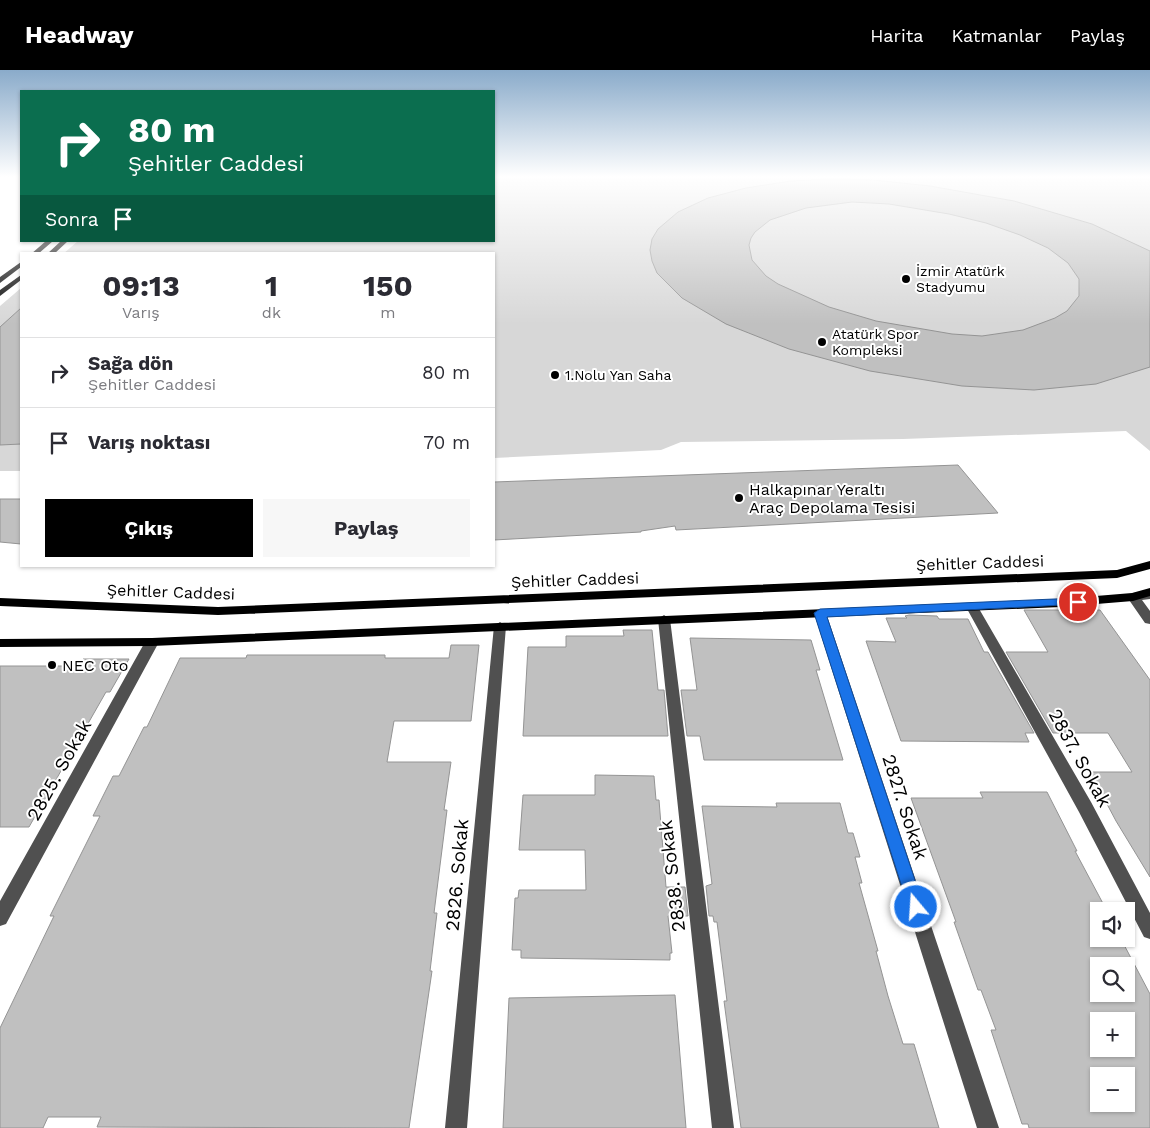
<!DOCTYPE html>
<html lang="tr">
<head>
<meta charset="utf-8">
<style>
	:root { --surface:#fff; --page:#f7f7f7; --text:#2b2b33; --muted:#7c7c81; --line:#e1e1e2; --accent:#000 }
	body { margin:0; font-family:"Work Sans",sans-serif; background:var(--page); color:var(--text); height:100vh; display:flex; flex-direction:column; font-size:19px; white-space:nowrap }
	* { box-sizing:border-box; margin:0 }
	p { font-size:16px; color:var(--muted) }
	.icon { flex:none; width:28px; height:28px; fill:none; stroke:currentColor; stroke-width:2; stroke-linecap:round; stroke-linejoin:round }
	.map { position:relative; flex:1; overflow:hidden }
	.sheet { position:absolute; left:20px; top:182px; width:475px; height:315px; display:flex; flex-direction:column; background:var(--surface); border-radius:0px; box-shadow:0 1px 4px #0004 }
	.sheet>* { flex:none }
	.guide { position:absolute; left:20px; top:20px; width:475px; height:152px; border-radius:0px; box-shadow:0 1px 4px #0004; background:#0b6e4f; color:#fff; overflow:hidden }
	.tools { position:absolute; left:1090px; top:832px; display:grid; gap:10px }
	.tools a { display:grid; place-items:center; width:45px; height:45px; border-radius:0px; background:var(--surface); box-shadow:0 1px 4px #0004; font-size:25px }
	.pin { position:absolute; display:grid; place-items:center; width:42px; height:42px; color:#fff; margin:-21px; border:2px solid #fff; border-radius:50%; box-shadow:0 1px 5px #0007 }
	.me { position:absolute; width:55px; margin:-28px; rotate:342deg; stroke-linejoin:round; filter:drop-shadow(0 0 4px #0008) }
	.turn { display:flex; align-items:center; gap:18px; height:105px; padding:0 25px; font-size:22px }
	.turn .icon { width:65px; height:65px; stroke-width:2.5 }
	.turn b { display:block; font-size:35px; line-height:42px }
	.then { display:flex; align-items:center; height:48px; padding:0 25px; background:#0003; gap:10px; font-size:19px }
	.eta { display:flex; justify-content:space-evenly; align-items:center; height:85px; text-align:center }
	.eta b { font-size:30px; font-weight:700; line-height:35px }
	.action { display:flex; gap:10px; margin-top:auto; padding:10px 25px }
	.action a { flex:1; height:58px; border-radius:0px; background:var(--accent); color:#fff; font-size:20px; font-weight:700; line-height:58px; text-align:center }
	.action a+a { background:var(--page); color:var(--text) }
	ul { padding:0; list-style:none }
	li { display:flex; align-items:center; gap:15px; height:70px; padding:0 25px; border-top:1px solid var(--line) }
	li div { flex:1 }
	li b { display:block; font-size:19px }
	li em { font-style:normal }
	header { display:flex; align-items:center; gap:30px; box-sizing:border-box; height:70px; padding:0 25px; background:var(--accent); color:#fff }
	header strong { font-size:24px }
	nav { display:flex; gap:28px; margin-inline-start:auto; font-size:18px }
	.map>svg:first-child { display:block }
	.green { fill:#d7d7d7 }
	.building { fill:#c0c0c0; stroke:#949494; fill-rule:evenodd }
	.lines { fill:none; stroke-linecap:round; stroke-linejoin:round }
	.minor { fill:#505050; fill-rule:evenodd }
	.major { fill:#000; fill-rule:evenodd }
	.route { fill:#1a73e8; stroke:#114b97 }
	.poi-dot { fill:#000; stroke:#fff; stroke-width:2 }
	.labels { text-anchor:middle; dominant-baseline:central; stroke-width:4; stroke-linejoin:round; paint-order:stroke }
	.far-poi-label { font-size:14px; fill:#000; stroke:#fff; text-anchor:start }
	.poi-label { font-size:16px; fill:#000; stroke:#fff; text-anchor:start }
	.street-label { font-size:16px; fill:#000; stroke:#fff }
	.near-street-label { font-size:19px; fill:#000; stroke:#fff }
</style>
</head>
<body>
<header>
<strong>Headway</strong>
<nav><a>Harita</a><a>Katmanlar</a><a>Paylaş</a></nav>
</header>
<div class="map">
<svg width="1150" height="1058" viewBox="0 0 1150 1058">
	<rect width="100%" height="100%" fill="#fff"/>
	<path class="green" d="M494 106H1150V381L1126 361 903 369 681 372 661 380 494 388V184H63L78 171H494Z
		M21 218V401H0V236Z"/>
	<path class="building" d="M830 109 873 110 930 116 1014 131 1092 154 1150 181V297L1096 314 1034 320 962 316 870 301 789 279 726 254 682 228 657 203 652 191 650 180 652 169 658 159 678 142 708 128 746 118 791 111ZM852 132 889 134 949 144 986 153 1020 165 1048 178 1068 193 1079 209V226L1067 241 1055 248 1023 260 982 266 952 264 876 251 829 237 778 214 766 206 752 190 749 175 751 168 755 162 770 150 806 138Z
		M21 238V374L0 375V257Z
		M958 395 998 443 676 460 675 456 641 461V462L494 470V412Z
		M0 429H21V474L0 472Z
		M1024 540H1100L1150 610V807L1116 751 1090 702H1132L1108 663H1053L1006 582H1048Z
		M909 545 937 546 939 549H968L984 582H988L1034 663H1025L1029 672 901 671 866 571 896 572 886 548H907L905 546Z
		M623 560H652L658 620H664L668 666H523L528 577H566V566H624Z
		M690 568 811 570 820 600H816L843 690H704L700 666H687L681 620H697Z
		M451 575H479L471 651H394L387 692H451L444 740H447L434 843H437L430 901H432L409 1058 97 1057 101 1047H48L43 1058H0V958L54 846H50L100 746H93L113 706H119L144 657H147L180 588H246L247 585H385V588H449Z
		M83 589H129L110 622H106L29 757H0V596H79Z
		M595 705 654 706 656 730H659L666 817H685L688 846H668L672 883H670V890L521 888V880H512L515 828H518L519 820H586L585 780H519L523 725H595Z
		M980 722H1047L1077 781H1075L1107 841H1099V869H1121L1150 924V1058H1029L1028 1054H1022L991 960H996L981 920H978L954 852H956L911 728H983ZM1099 896H1126V924H1099ZM1099 951H1126V979H1099ZM1099 1006H1126V1034H1099Z
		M776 733H840L848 763H853L860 787H855L862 813H859L878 881H876L888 926 903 974H914L939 1058H741L724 931H727L717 852H714L713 846H709L706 816 712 814 702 736 777 737Z
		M675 925 686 1058H503L509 928Z"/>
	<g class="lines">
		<path class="minor" d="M1150 521V529L1142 530 1150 541V554L1145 553 1127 527 1133 523Z
			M972 533 978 537 1091 732 1150 843V869L1144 867 1079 742 966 537Z
			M820 539 826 543 999 1058H977L814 543Z
			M664 545 670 549 734 1058H712L658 549Z
			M500 552 506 556 467 1058H445L494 556Z
			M152 568 157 569 159 572 6 854 0 856V831L145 572 147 569Z"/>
		<path class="major" d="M46 171H53L38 184H31Z
			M61 171H68L54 184H47Z
			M21 192V197L0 213V207Z
			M21 205V210L0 226V220Z
			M1150 491V499L1117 508 218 545 0 536V528L218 537 1117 500Z
			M1150 518V526L1133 531 1060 537 152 576 0 577V569L152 568 1060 529 1132 523Z"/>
	</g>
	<linearGradient id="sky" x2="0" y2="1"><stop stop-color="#8aabca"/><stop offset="0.42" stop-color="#fff"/><stop offset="1" stop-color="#fff" stop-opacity="0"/></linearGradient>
	<rect width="1150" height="254" fill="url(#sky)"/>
	<path class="route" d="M1078 528 1084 532 1083 534 827 547 924 837 922 842 916 845 910 842 814 543 820 539Z"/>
	<g class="poi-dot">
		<circle cx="906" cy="209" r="5"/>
		<circle cx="822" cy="272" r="5"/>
		<circle cx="555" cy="305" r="5"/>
		<circle cx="739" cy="428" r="5"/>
		<circle cx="52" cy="595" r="5"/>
	</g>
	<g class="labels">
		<g class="far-poi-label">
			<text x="916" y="201">İzmir Atatürk<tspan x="916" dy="16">Stadyumu</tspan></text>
			<text x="832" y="264">Atatürk Spor<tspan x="832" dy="16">Kompleksi</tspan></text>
			<text x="565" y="305">1.Nolu Yan Saha</text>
		</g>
		<g class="poi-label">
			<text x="749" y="419">Halkapınar Yeraltı<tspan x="749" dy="18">Araç Depolama Tesisi</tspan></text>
			<text x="62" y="595">NEC Oto</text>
		</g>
		<g class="street-label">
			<text transform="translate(980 493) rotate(-2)">Şehitler Caddesi</text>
			<text transform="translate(575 510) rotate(-2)">Şehitler Caddesi</text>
			<text transform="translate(171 522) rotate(2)">Şehitler Caddesi</text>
		</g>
		<g class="near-street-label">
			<text transform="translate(1080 688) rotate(61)">2837. Sokak</text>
			<text transform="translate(59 700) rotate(-61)">2825. Sokak</text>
			<text transform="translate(905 737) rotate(72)">2827. Sokak</text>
			<text transform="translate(457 805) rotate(-85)">2826. Sokak</text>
			<text transform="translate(672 806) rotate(-97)">2838. Sokak</text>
		</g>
	</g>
</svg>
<div class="tools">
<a><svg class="icon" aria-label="sound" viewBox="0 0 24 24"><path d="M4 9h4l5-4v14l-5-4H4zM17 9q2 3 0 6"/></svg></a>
<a><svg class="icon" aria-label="search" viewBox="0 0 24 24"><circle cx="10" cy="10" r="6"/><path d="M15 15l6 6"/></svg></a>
<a>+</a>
<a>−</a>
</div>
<div class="pin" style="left:1078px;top:532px;background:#d93025"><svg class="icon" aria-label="arrive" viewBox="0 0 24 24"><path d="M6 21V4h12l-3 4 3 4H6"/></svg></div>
<svg class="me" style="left:916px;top:837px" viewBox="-20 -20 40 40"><circle r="17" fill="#1a73e8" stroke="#fff" stroke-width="3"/><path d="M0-11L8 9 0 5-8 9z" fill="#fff"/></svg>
<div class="guide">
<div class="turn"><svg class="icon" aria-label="right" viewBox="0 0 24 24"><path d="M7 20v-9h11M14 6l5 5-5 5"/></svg><div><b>80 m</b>Şehitler Caddesi</div></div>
<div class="then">Sonra<svg class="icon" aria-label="arrive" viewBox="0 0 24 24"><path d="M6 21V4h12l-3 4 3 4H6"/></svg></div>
</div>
<section class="sheet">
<div class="eta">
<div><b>09:13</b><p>Varış</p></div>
<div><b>1</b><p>dk</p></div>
<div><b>150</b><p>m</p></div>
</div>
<ul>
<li><svg class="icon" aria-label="right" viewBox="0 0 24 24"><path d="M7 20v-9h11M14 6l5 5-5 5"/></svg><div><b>Sağa dön</b><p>Şehitler Caddesi</p></div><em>80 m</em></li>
<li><svg class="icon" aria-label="arrive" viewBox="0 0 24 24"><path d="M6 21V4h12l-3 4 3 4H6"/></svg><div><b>Varış noktası</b></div><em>70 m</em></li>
</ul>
<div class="action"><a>Çıkış</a><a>Paylaş</a></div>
</section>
</div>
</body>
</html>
